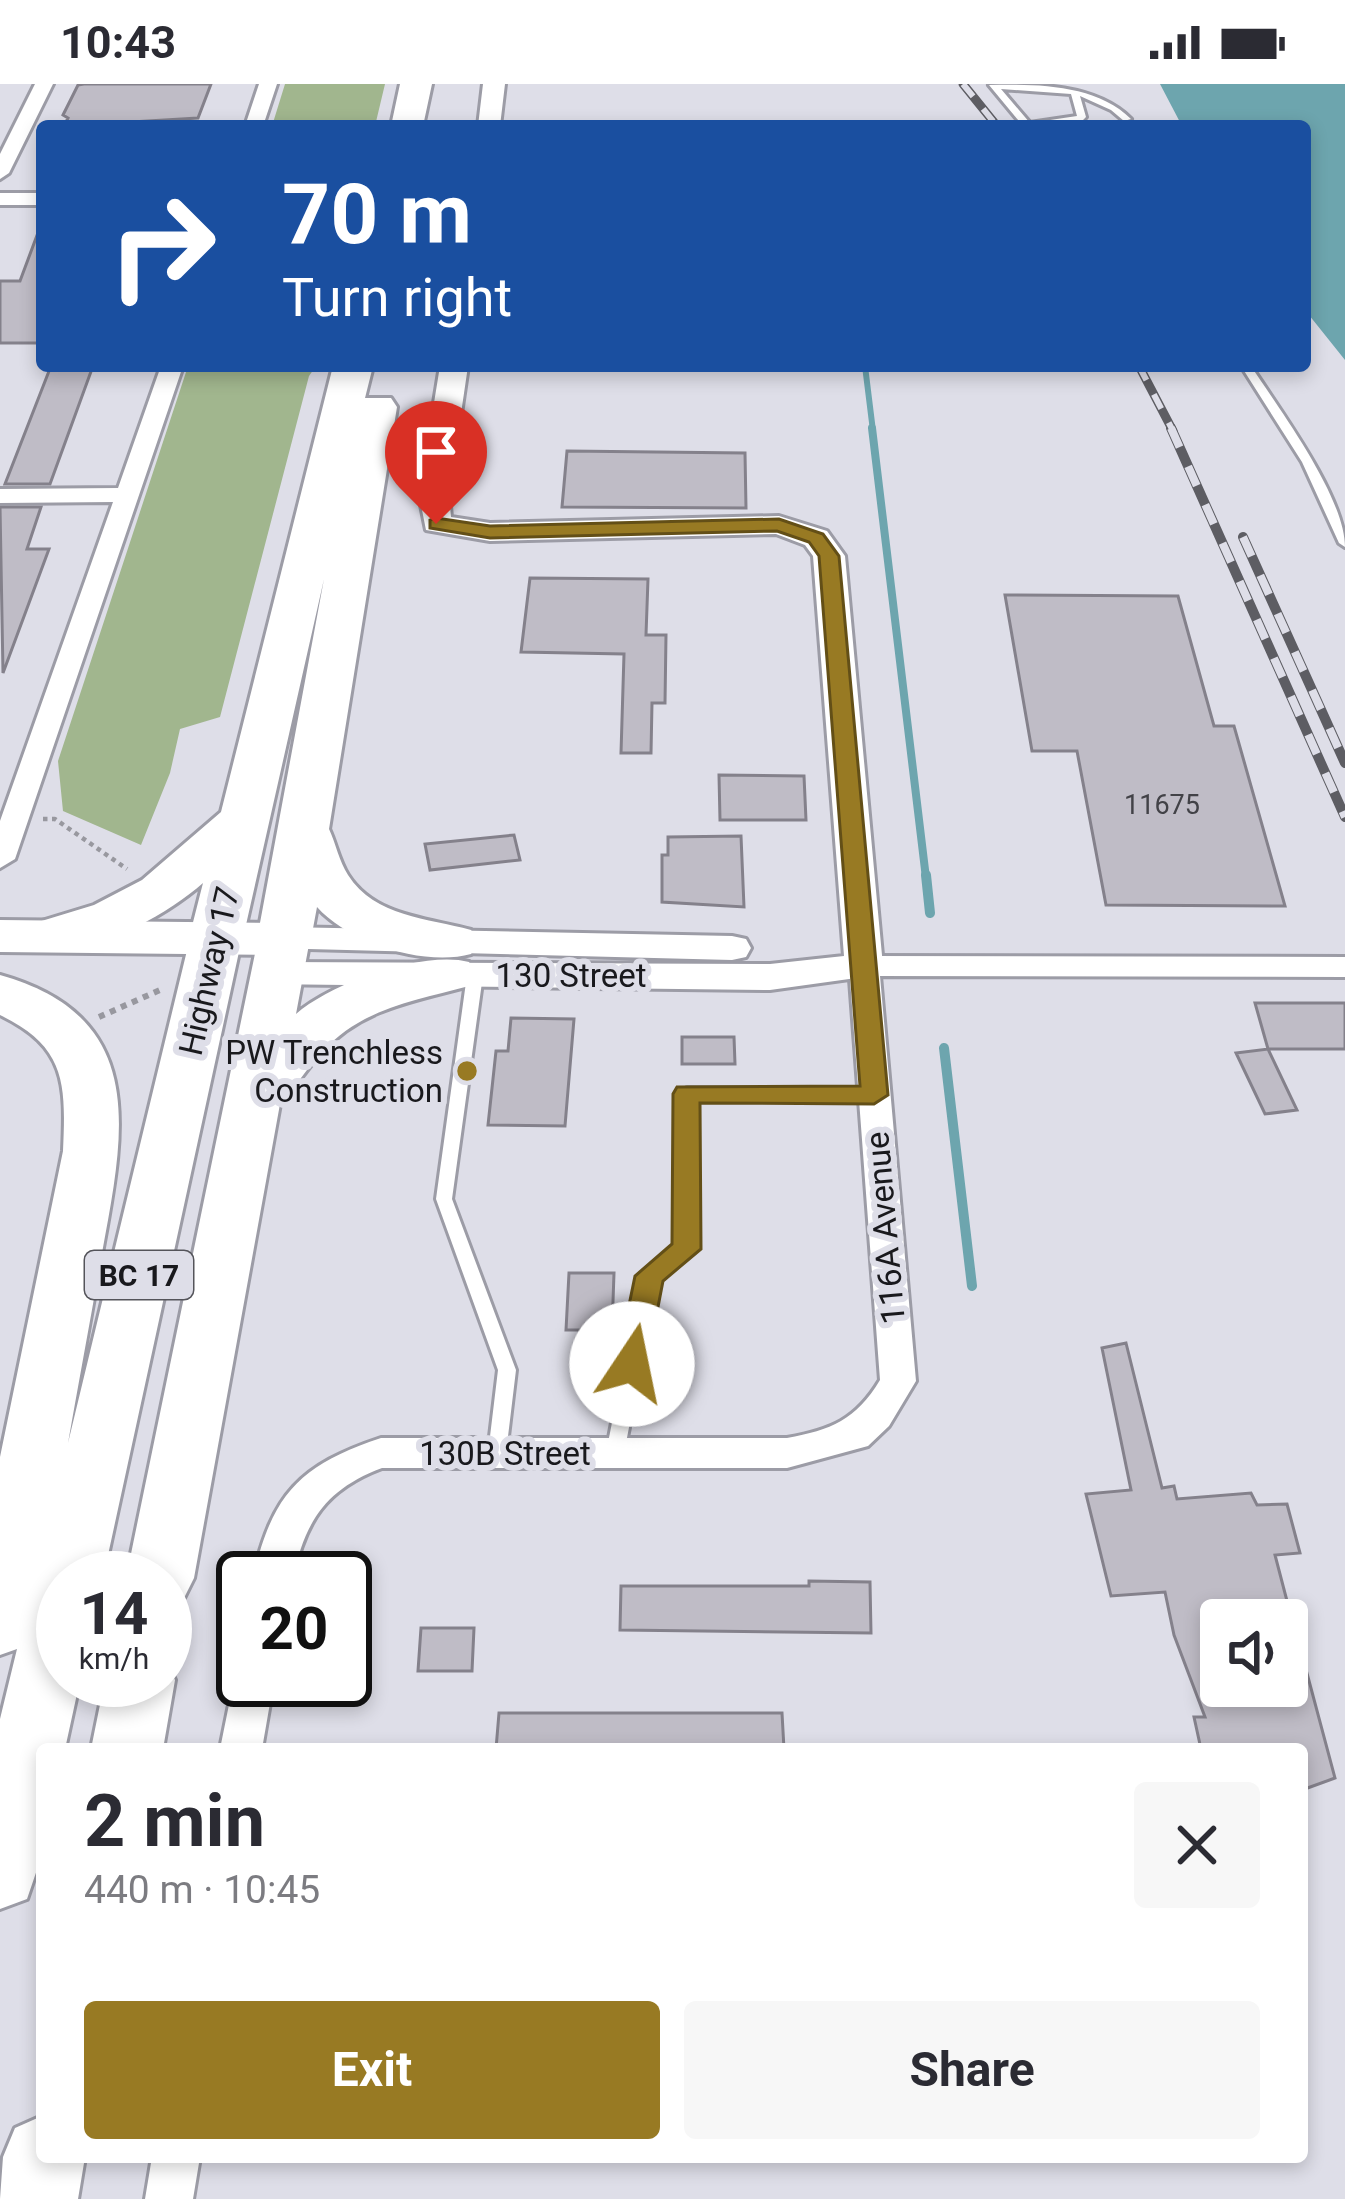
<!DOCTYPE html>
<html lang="en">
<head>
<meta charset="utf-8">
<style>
	:root { --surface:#fff; --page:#f7f7f7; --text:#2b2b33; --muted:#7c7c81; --accent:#987a23 }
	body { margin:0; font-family:Roboto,sans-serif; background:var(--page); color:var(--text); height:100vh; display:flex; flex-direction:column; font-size:45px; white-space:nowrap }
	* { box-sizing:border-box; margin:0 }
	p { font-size:39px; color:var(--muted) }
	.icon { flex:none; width:66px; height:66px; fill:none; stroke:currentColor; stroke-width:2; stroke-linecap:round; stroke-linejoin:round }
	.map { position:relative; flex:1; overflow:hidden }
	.details { position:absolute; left:36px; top:1659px; width:1272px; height:420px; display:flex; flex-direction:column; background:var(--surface); border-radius:12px; box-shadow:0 6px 18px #0003 }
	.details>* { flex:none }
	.banner { position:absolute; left:36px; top:36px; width:1275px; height:252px; border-radius:12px; box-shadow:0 6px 18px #0003; background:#1a4fa0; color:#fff; overflow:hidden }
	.fabs { position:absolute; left:1200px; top:1515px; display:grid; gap:24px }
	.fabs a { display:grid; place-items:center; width:108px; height:108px; border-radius:12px; background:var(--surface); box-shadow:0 6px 18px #0003; font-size:60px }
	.speed { position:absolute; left:36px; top:1467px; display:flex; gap:24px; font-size:60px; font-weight:700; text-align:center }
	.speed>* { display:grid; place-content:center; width:156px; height:156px; border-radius:50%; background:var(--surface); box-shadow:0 6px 18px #0003; line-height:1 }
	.speed small { font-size:30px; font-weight:400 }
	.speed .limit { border:6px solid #111; border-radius:18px; background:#fff; color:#111 }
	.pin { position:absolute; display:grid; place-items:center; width:102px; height:102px; color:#fff; margin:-123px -51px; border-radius:50% 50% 50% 0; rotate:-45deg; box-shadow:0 0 12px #0007 }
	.pin .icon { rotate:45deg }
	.me { position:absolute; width:132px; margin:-66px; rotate:11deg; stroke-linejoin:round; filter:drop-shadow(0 0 9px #0008) }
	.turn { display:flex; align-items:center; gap:42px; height:252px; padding:0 48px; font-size:54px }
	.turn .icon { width:156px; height:156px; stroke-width:2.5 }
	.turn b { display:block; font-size:84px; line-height:102px }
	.round { display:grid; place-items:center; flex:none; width:126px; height:126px; border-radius:12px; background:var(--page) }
	.overview { display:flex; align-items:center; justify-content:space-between; height:204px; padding:0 48px }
	h1 { font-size:72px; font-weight:700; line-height:90px }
	.primary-button { display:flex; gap:24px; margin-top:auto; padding:24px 48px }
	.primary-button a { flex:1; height:138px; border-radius:12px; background:var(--accent); color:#fff; font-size:48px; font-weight:700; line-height:138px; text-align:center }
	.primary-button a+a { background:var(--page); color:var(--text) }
	.status { display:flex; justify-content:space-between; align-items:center; height:84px; padding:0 60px; background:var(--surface); direction:ltr }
	.status svg { height:33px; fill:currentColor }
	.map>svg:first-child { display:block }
	.green { fill:#a1b68e }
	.water { fill:#6da5ae }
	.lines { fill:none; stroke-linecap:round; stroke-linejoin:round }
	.stream-far2 { stroke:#6da5ae; stroke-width:6 }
	.stream-far1 { stroke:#6da5ae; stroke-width:8 }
	.stream { stroke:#6da5ae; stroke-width:10 }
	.building { fill:#bfbcc6; stroke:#84818b; stroke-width:3 }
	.service-casing { stroke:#9c9ca6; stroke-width:6 }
	.minor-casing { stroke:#9c9ca6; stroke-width:6 }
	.tertiary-casing { stroke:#9c9ca6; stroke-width:6 }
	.primary-casing { stroke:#9c9ca6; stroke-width:6 }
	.trunk-casing { stroke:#9c9ca6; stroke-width:6 }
	.motorway-casing { stroke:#9c9ca6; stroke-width:6 }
	.path-far1 { stroke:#98989f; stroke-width:4.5; stroke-dasharray:4.5 4.5; stroke-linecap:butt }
	.path { stroke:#98989f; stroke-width:6; stroke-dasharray:6 6; stroke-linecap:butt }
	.service { fill:#fff; fill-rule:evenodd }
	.minor { fill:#fff; fill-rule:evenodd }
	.tertiary { fill:#fff; fill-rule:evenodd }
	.primary { fill:#fff; fill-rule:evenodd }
	.trunk { fill:#fff; fill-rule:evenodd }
	.motorway { fill:#fff; fill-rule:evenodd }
	.rail-far1-casing { stroke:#5d5d63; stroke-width:9 }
	.rail-casing { stroke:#5d5d63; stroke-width:10 }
	.rail-far1 { stroke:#dedee8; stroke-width:6; stroke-dasharray:16; stroke-linecap:butt }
	.rail { stroke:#dedee8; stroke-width:8; stroke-dasharray:21; stroke-linecap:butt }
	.route { fill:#987a23; stroke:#634f17; stroke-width:3 }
	.poi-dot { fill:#987a23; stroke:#dedee8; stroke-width:4.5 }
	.labels { text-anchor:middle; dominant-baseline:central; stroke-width:12; stroke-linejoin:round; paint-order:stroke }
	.number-label { font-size:27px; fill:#424247 }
	.shield { fill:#dedee8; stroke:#54545a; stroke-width:3 }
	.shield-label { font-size:30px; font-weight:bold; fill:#19191d }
	.street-label { font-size:33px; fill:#19191d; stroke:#dedee8 }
	.poi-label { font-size:33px; fill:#19191d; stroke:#dedee8; text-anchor:end }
</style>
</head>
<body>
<div class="status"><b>10:43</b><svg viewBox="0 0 49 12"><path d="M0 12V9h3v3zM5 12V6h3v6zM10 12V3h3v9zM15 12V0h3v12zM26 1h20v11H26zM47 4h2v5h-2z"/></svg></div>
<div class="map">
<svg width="1345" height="2115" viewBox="0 0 1345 2115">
	<rect width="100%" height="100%" fill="#dedee8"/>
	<path class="green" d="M285 0H385L375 42H272Z
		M188 282H316L309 292 220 633 180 645 170 689 141 761 63 727 58 677Z"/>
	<path class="water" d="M1160 0H1345V276L1305 226V42H1182Z"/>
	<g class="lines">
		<path class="stream-far2" d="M865 282 873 347"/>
		<path class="stream-far1" d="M872 344 926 794"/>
		<path class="stream" d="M926 791 930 829
			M944 964 972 1202"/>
	</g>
	<path class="building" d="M84 0H211L198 34 64 42 68 34 63 31 78 1Z
		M39 146 42 259H0V197H20Z
		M51 282H93L50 400H5Z
		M567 367 745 369 746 424 562 423Z
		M0 423H41L27 465H49L3 589Z
		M530 494 648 495 646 551H666L665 619H652L651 669H621L624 570 521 568Z
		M1005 511 1178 512 1214 642H1234L1285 822 1106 821 1077 667H1032Z
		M719 691 804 692 806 736H720Z
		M514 751 520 776 430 786 425 760Z
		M741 752 744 823 662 818V771H668V753Z
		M1255 919H1345V965H1268Z
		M511 934 574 935 565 1042 488 1041 496 967H508Z
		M682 953H734L735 980H682Z
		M1268 965 1297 1026 1265 1030 1236 969Z
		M569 1189H614L612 1246H566Z
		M1126 1259 1162 1404 1174 1402 1177 1415 1251 1409 1257 1421 1287 1420 1300 1469 1275 1471 1292 1536H1221V1602H1287V1550L1296 1548 1335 1694 1302 1706V1665H1201L1194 1633H1205L1174 1551 1165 1508 1111 1512 1086 1410 1131 1406 1102 1264Z
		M809 1497 870 1498 871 1549 620 1546 621 1502H809Z
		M421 1544H474L472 1587H418Z
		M499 1629H782L784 1665H496Z"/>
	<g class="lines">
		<g class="service-casing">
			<path id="service" d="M989 1C1036 0 1096 0 1131 35L1124 37 1111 26 1080 12 1086 33 1080 39 1023 42ZM1001 5 1071 10 1077 32 1030 39Z
				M1241 282H1251C1279 325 1345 413 1345 463L1339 459 1302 378Z
				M475 886 483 891 452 1115 516 1286 506 1369 504 1374 497 1377 490 1374 488 1369 498 1286 436 1115 467 891Z
				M687 1004 875 1005 883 1011 875 1017 695 1016V1165L658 1195 624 1369 622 1374 615 1377 608 1374 606 1369 641 1192 677 1162 679 1010Z"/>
		</g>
		<g class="minor-casing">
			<path id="minor" d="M35 0H53L9 89 0 95V70Z
				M259 0H277L263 42H245Z
				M0 109H42V121H0Z
				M161 282H183L15 775 0 784V737L113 418 0 419V405L118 404Z
				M864 872 1345 873V893L880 892 916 1297 889 1342 868 1362 787 1384H382C326 1405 305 1437 293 1494H253C272 1410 300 1381 381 1354H787C831 1346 856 1336 880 1296L849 882Z
				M243 1582V1596H274L262 1665H220L234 1596Z
				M152 2073H200L193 2115H145Z"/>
		</g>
		<g class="tertiary-casing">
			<path id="tertiary" d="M483 0H505L500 42H478Z
				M440 282H468L449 411 451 433 490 439 779 432 827 447 845 472 883 882 878 891 770 906 264 900 259 891 264 882 278 878 770 880 844 872 813 472 805 461 776 450 490 457 426 446 419 411Z
				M284 843 732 852 746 855 751 864 746 873 732 876 270 864 265 855 270 846Z"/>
		</g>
		<g class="primary-casing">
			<path id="primary" d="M0 836 284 839 301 844 309 855 301 866 284 871 0 868Z"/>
		</g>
		<g class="trunk-casing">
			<path id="trunk" d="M216 837 234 842 242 854 103 1494H63V1596H80L65 1665H42V1771L27 1815 0 1825V1635L17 1565 0 1571V1373L63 1067C66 999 66 963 0 931V891C150 933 124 1049 102 1169 91 1233 79 1296 68 1359L190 854 198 842Z
				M284 838 302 843 310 855 296 930C331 899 424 866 469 878L476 890 469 902C414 917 362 924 322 968 307 984 295 1004 280 1020L194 1494 184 1514 165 1521V1494H126L258 855 266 843Z
				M165 1574 175 1596 163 1665H91L105 1596H165Z
				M42 2032V2073H85L78 2115H0L3 2073 15 2044Z"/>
		</g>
		<g class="motorway-casing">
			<path id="motorway" d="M400 0H432L423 42H391Z
				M333 282H373L365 314H391L397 323 329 745C336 760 339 777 348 791 375 833 428 834 471 846L479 858 471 870C425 883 349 859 317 823L311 855 303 867 284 873 265 867 257 855 324 495 243 854 235 866 216 872 197 866 189 854 203 799C166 832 85 877 35 863L27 851 35 839 94 821 142 796 221 728Z"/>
		</g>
		<path class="path-far1" d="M43 735H55L127 785"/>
		<path class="path" d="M99 933 160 906"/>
		<use href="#service" class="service"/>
		<use href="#minor" class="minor"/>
		<use href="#tertiary" class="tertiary"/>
		<use href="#primary" class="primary"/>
		<use href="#trunk" class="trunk"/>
		<use href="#motorway" class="motorway"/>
		<g class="rail-far1-casing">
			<path id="rail-far1" d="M963 0 997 42
				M1139 282 1173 347"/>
		</g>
		<g class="rail-casing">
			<path id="rail" d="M1171 344 1345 733
				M1243 453 1345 679"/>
		</g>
		<use href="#rail-far1" class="rail-far1"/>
		<use href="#rail" class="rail"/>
	</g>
	<path class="route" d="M436 434 490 442 779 435 823 450 839 472 888 1011 874 1020 700 1019 701 1165 663 1197 647 1280 643 1288H622L617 1280 635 1192 672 1160 673 1010 677 1003 860 1002 819 472 809 458 777 447 490 454 430 444V436Z"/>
	<circle class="poi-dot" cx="467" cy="987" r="12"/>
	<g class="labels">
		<g class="number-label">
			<text x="1162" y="721">11675</text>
		</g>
		<rect class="shield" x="85" y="1167" width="108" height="48" rx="9"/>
		<g class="shield-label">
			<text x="139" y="1191">BC 17</text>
		</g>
		<g class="street-label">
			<text transform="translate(209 887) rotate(-77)">Highway 17</text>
			<text x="571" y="891">130 Street</text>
			<text transform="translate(885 1144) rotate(-95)">116A Avenue</text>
			<text x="505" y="1369">130B Street</text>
		</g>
		<g class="poi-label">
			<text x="443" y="968">PW Trenchless<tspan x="443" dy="38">Construction</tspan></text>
		</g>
	</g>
</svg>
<div class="fabs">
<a><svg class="icon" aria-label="sound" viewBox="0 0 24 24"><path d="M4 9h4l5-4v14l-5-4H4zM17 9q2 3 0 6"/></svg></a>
</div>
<div class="speed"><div>14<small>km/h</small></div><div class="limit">20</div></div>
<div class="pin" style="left:436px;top:440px;background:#d93025"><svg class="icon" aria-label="arrive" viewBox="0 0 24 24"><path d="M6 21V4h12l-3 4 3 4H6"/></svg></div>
<svg class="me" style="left:632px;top:1280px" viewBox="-20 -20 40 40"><circle r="19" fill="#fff"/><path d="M0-13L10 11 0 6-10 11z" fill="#987a23"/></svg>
<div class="banner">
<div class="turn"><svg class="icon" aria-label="right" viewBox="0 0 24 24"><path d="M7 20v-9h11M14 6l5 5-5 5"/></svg><div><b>70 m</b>Turn right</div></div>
</div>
<section class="details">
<div class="overview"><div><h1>2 min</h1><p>440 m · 10:45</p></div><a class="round"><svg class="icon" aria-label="close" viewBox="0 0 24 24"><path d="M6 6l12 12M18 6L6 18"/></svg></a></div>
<div class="primary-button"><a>Exit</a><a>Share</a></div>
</section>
</div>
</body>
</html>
